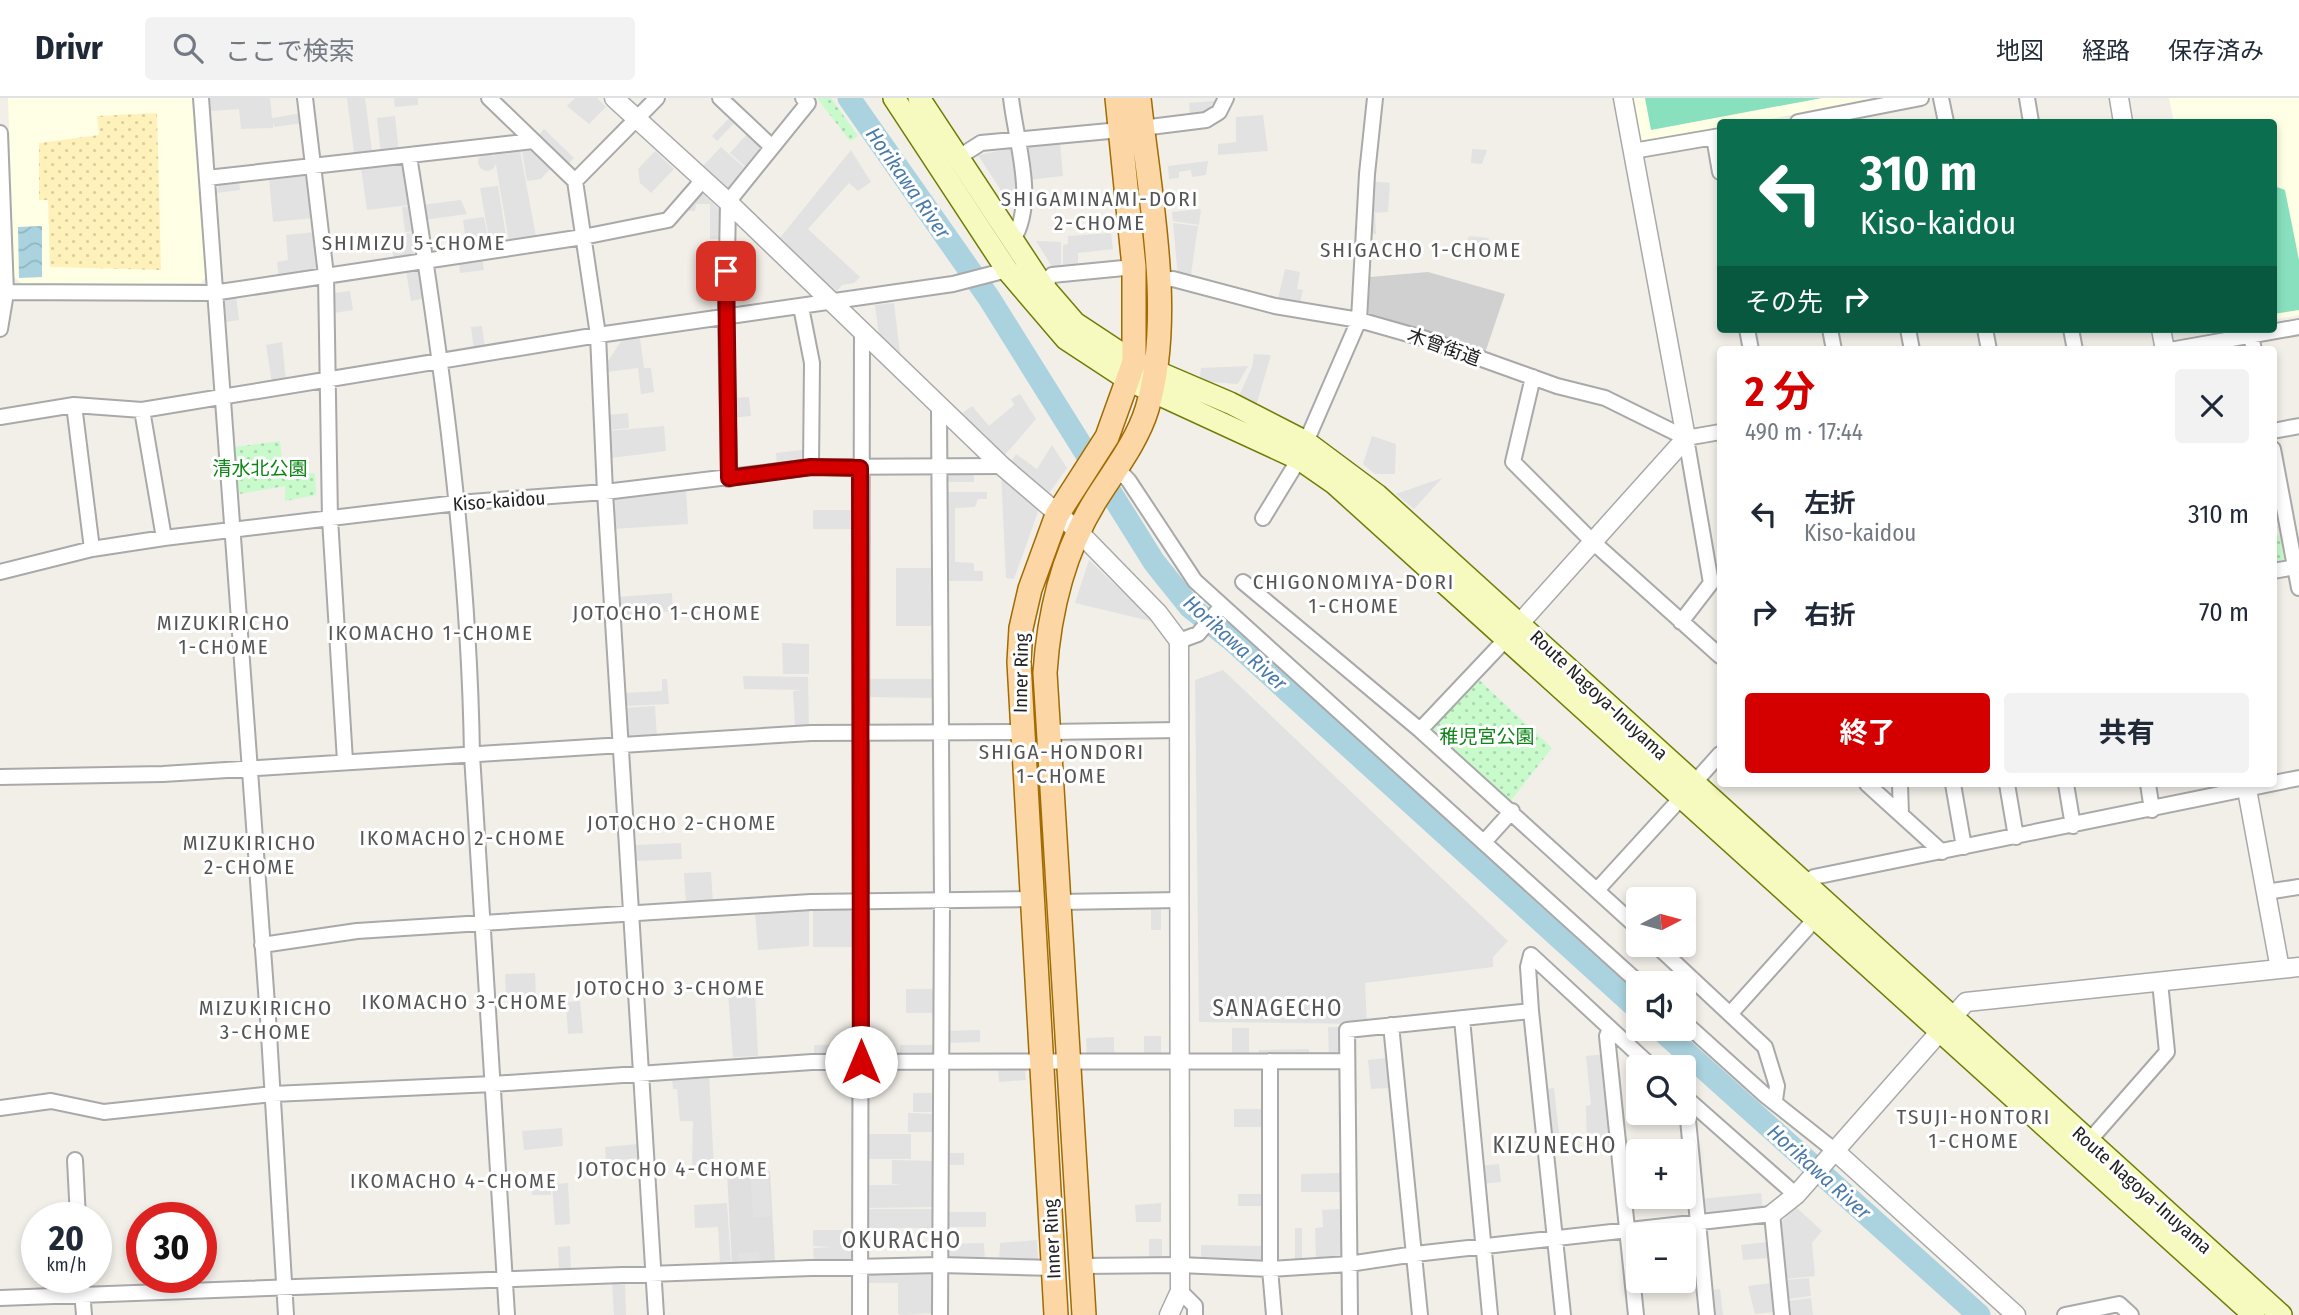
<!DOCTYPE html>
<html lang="ja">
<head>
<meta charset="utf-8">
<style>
	:root { --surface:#fff; --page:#f2f2f3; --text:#1f2937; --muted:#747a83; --line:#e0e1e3; --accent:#d40000 }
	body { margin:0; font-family:"Fira Sans Condensed","Noto Sans JP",sans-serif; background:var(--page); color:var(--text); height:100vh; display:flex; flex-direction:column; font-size:26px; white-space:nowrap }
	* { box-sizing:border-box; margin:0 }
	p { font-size:23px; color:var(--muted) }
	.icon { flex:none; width:38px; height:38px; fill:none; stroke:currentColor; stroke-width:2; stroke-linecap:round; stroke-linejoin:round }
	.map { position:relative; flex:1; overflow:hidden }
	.sheet { position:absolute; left:1717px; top:248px; width:560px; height:441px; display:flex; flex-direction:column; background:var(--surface); border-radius:7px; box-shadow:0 4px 10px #0003 }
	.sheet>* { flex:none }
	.top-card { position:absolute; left:1717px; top:21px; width:560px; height:214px; border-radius:7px; box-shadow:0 4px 10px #0003; background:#0b6e4f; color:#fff; overflow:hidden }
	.needle { width:46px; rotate:84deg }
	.controls { position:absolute; left:1626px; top:789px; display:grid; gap:14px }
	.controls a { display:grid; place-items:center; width:70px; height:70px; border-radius:7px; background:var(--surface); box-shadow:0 4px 10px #0003; font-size:35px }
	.speed { position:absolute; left:21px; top:1104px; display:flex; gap:14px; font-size:35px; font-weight:700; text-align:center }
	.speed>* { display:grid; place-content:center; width:91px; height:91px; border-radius:50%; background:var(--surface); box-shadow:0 4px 10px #0003; line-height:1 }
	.speed small { font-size:18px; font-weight:400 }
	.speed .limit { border:10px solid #d22; background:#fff; color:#111 }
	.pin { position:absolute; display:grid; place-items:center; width:60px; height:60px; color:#fff; margin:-30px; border-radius:14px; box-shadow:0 4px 10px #0006 }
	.me { position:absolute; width:77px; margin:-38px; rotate:0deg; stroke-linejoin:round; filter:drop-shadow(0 0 5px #0008) }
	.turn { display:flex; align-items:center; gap:24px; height:147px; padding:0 28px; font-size:32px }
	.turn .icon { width:91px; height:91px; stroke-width:2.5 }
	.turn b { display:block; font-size:49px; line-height:60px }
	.then { display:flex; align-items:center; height:66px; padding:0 28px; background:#0003; gap:14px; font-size:26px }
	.round { display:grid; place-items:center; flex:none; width:74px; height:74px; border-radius:7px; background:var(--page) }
	.summary { display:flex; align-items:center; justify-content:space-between; height:119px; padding:0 28px }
	h1 { font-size:42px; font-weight:700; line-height:52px; color:var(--accent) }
	.cta { display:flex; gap:14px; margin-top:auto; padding:14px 28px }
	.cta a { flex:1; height:80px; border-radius:7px; background:var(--accent); color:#fff; font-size:28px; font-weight:700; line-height:80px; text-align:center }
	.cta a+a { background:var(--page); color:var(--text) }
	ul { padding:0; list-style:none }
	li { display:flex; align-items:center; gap:21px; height:98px; padding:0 28px }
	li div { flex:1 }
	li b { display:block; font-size:26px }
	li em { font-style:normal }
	header { display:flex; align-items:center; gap:42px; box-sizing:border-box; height:98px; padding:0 35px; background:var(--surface); border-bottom:2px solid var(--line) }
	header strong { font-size:33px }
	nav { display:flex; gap:38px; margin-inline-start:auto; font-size:24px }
	.search { width:490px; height:63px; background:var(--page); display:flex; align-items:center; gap:18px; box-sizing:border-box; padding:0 24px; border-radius:7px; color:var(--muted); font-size:26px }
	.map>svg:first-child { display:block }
	.residential { fill:#e0dfdf }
	.education { fill:#ffffe5 }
	.religious { fill:#d0d0d0 }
	.sand { fill:url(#sand-dots) }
	.park { fill:url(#park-dots) }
	.pitch { fill:#88e0be }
	.parking { fill:#e2e2e2 }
	.water { fill:url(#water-waves) }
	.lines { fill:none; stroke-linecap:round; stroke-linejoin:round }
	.river { stroke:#aad3df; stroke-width:23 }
	.minor-casing { stroke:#a9a9a9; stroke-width:18 }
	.tertiary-casing { stroke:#a9a9a9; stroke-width:21 }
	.secondary-casing { stroke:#707d05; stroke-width:24 }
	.primary-casing { stroke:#a06b00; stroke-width:26 }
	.minor { stroke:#fff; stroke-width:14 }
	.tertiary { stroke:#fff; stroke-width:18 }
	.secondary { stroke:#f7fabf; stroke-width:21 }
	.primary { stroke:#fcd6a4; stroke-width:23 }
	.route-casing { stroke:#8a0000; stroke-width:18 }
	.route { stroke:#d40000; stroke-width:12 }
	.labels { text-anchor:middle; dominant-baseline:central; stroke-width:6; stroke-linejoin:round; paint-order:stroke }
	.street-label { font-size:19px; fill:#222; stroke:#fff }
	.park-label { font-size:19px; fill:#0c8416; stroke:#fff }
	.water-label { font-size:21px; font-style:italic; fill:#4a7aab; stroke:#fff }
	.neighbourhood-label { font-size:21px; letter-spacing:2px; fill:#555; stroke:#fff }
	.quarter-label { font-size:23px; letter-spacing:2px; fill:#555; stroke:#fff }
</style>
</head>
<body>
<header>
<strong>Drivr</strong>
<div class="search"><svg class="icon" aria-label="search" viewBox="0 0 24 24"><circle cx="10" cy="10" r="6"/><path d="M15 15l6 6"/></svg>ここで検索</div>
<nav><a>地図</a><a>経路</a><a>保存済み</a></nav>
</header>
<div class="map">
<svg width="2299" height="1217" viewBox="0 0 2299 1217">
	<defs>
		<pattern id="sand-dots" width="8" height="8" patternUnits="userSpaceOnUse" patternTransform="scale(1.75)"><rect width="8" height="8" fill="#fff1ba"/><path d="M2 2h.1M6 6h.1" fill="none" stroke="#dacea0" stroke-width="1.8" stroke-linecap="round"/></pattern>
		<pattern id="park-dots" width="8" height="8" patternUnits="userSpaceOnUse" patternTransform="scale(1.75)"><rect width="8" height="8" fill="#c8facc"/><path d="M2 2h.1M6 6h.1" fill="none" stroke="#acd6af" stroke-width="1.8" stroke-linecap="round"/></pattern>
		<pattern id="water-waves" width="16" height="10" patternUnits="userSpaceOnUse" patternTransform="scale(1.75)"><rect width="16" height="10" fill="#aad3df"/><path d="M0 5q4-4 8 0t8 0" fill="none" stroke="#92b5bf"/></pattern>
	</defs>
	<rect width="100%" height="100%" fill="#f2efe9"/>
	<path class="residential" d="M770 1073 775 1165 732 1167 727 1075Z"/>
	<path class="education" d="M8 0H195L209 175 201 185 23 187 14 179Z
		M1628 0H1885L1754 24H1720V31L1643 45 1637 42Z
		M2169 0H2299V217L2273 222V24H2174Z"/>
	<path class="religious" d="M1428 174 1505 196 1485 255 1425 233 1371 219 1368 215 1370 179Z"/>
	<path class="sand" d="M157 15 161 172 50 169 48 102H39V45L99 37 97 18Z"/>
	<path class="park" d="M817 0H831L858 38 850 43Z
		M280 343 284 378 315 375 316 397 285 403V388L239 396 235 349Z
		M2280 437 2285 466 2273 468V439Z
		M1476 579 1552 650 1509 705 1429 635 1430 628Z"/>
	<path class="pitch" d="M1645 0H1822L1651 32Z
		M2277 89 2285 92 2299 162V212L2273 216V90Z"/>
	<path class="parking" d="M210 0H270L272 20 302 15 303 25 274 29 273 23V30L241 31 239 11 211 13Z
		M347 0H365L372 53 354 55Z
		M394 0H418V7L395 9Z
		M575 0H597L606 9 589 26 567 8Z
		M1215 3 1204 16 1190 19 1189 5Z
		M1263 17 1268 53 1218 57V46L1236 44V19Z
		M395 18 399 55 381 56 377 20Z
		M730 19 735 24 717 43 712 38Z
		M544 31 574 60 568 66 538 38Z
		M748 35 762 49 763 55 749 72 730 55Z
		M1060 45 1063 78 1028 82 1025 50Z
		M721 49 748 73 732 91H725L702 69Z
		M530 51 550 71 541 81 527 83 522 52Z
		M1009 51 1014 55 1021 123 978 57Z
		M1472 51 1487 52 1482 66 1471 65Z
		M520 52 536 139 509 144 494 55Z
		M851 52 871 84 858 93 849 85 808 131 860 179 854 185 842 187 836 194 779 141Z
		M655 53 674 71 651 95 640 85 638 71Z
		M478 64a9 9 0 1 1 18 0a9 9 0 1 1-18 0Z
		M1208 63 1206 77 1192 79 1191 72 1179 74V80L1169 81 1168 68Z
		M400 66 405 69 410 107 367 112 361 70Z
		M307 76 314 120 273 124 269 80Z
		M239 83 240 92 216 95 220 85Z
		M1369 83 1390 85 1388 114 1371 115 1375 116 1376 136H1366Z
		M498 88 507 144 490 146 480 90Z
		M703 96 721 113 720 141H710V106H696L695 113H682L696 97Z
		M461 102 467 116 424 122 422 107Z
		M411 108 415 133 405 134 402 109Z
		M1201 111 1199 127 1173 123 1172 114Z
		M484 119 489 147 467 150 463 122Z
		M1173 125 1198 128 1190 183 1178 179Z
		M316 134 319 170 317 174 279 180 277 164 288 162 286 137Z
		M416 134 419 153 415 159 394 162 391 138Z
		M1111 135 1113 151 1078 155V174L1063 175V147L1068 146V138Z
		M1469 138 1489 140 1482 159 1462 156Z
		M1036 143 1061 144V175H1056Z
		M482 160 484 172 460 175 459 164Z
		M418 171 422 174 426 200 411 203 406 173Z
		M1285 171 1300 174 1297 191 1303 192 1299 209 1277 205Z
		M350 193 353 212 334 215V195Z
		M236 198 239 222 225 224 223 205 226 200Z
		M894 205 900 255 879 238 875 207Z
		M482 228 485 251 474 253 471 229Z
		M640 240 644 270H651L654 294 641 296 638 270 607 274 606 266 622 242Z
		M282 244 286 283 272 285 266 247Z
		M1254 256 1271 257 1256 308 1238 300 1252 269Z
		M1248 268 1238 286 1211 284 1200 279 1201 270Z
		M1020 296 1036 321 1005 357 962 315 972 308 989 328 1014 307 1011 301Z
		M749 299 751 318 731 320 730 300Z
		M628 315 629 330 609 332 608 317Z
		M664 328 666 353 611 360 608 333Z
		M1372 338 1396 346 1395 376H1375L1363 366Z
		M1052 347 1067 370 1047 398 1011 364 1016 356 1037 371Z
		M802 352V363L798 367 777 370 776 355Z
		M945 376H974V384H945Z
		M1001 376 1039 411 1014 481 1006 480Z
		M1442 380 1414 411 1396 396Z
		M686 391 688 426 614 431 613 400Z
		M944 394H987V401H978L975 409 955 410V464L974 465V473H983V483H945Z
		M813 412H855V431H813Z
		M1089 462 1154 524 1075 505Z
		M896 470H934V528H896Z
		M672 495 673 513 619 518 617 499Z
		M782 545 809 546V576H783Z
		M1223 572 1508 843 1493 859V869L1365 885 1367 926 1199 924 1195 582Z
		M743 578 808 579 809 629 795 630 793 593 803 592 744 591Z
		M662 581H667L669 606 625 608 624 595 662 593Z
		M865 581H935V600L865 599Z
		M655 608 657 639 627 641 625 610Z
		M681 745 682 761 636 763 635 747Z
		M711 774 713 805 686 806 684 775Z
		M1151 808H1161V832H1151Z
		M854 809 855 849H813V810Z
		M809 810V848L758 852 755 813Z
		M535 875 536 900 506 902 505 876Z
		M906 891H935V915H906Z
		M755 893 758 958 733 959 728 895Z
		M580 903 583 935 568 936 566 904Z
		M1328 929H1342V960H1329Z
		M1232 930H1249V959H1232Z
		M980 932V944L945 945V933Z
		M1144 938H1161V960L1144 959Z
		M1114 939V960L1087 959 1086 940Z
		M814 947H855V960L814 961Z
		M900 947H934V960H900Z
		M1309 951V960H1259V952Z
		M1605 956 1614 1047 1587 1050 1586 1008 1591 1007 1586 958Z
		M1387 960 1390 990 1371 991 1368 962Z
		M998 970H1025L1026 982 999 984Z
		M709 977 714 1069 692 1070 693 1023H680L677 991H673L672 979Z
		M1554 990 1559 1035 1551 1036 1546 991Z
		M913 995H935V1014H913Z
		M1234 1011H1265V1029H1234Z
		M908 1015 935 1016V1034H908Z
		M562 1030 563 1048 524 1052 522 1033Z
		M865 1036H911V1061H865Z
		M638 1046 640 1060 606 1063 605 1049Z
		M945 1055H964V1067H945Z
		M892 1062 935 1063 934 1109 865 1110V1087H903L892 1086Z
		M1499 1066 1501 1084 1480 1086 1479 1068Z
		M768 1074 771 1118 753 1120 750 1075Z
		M1342 1075V1094H1301V1076Z
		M568 1085 570 1126 555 1127 552 1086Z
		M550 1086 551 1097H532L531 1087Z
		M1761 1095 1763 1113 1702 1119 1700 1101Z
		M1238 1096H1265V1108H1238Z
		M727 1105 731 1166 720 1167 718 1129 695 1130 694 1107Z
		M1161 1105V1124H1136L1135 1107Z
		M1796 1109 1822 1133 1812 1145 1815 1178 1785 1181 1780 1132 1782 1123Z
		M865 1111H934L935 1130H865Z
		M1341 1111 1343 1163 1316 1164 1315 1130 1323 1129 1322 1112Z
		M944 1114H986V1129H944Z
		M1295 1130H1302V1164H1295Z
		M813 1132H854L855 1165H814L813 1150 832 1149 813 1148Z
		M1149 1141H1162V1165L1149 1164Z
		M1037 1142 1038 1163 999 1165 1000 1145Z
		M1767 1144 1769 1160 1743 1162 1741 1147Z
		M984 1145 985 1165 945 1164V1146Z
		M1201 1147 1266 1148V1165L1201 1164Z
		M570 1148 571 1172 559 1173 558 1149Z
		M759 1154 760 1164 738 1165V1155Z
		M866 1174H935V1215L905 1216 934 1217H900L898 1215V1185H866Z
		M1809 1180 1811 1198 1788 1201 1786 1182Z
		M625 1183 626 1217H614L612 1184Z
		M1771 1185 1774 1214 1755 1216 1748 1188Z
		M1720 1191 1723 1217H1713L1711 1192Z
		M1811 1200 1813 1217H1788L1787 1203Z"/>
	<path class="water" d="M42 128V179L19 180 18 129Z"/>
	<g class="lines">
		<path class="river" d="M849 0 989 200 1154 464 1190 509 1233 543 1638 911
			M1660 931 1979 1217"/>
		<g class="minor-casing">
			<path id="minor" d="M201 0 268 920 286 1217
				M305 0 326 177 330 421 345 663
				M489 0 575 83 598 237 605 394 656 1217
				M720 0 772 49
				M1011 0C1016 45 1037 102 1013 142
				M1941 0 1946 24
				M2027 0 2031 24
				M1798 24 1921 0
				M1142 30 1206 22 1219 14 1226 0
				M0 35 6 195 0 231
				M1714 39 1720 74
				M1633 53 1720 38
				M409 58C441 257 469 456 472 657L507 1217
				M959 59 981 45 1120 32
				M207 80 533 43
				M575 83 657 0
				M1158 182 1173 181 1275 208 1359 222 1426 241 1557 288 1605 300 1686 340 1720 334
				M1043 188 1052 177 1134 169
				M0 194 213 195 583 139 668 122 702 83
				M801 209 812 265 811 369
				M1747 231 1751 252
				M1830 231 1834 252
				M1908 231 1912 252
				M1985 231 1989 252
				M2071 231 2075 252
				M2251 238 2254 252
				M2170 252 2299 229
				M1533 279 1513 364 1593 444 1720 558
				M74 307 92 451
				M939 309 942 801 940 1217
				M142 312 164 440
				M0 319 74 307 142 312 598 237 953 186 1007 172
				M2273 333 2299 328
				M1306 344 1359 222 1367 76 1375 0
				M2273 351 2299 490
				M1117 370 1129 383 1195 483 1640 886
				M729 381 726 220 728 104 808 5 803 0
				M1263 420 1299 361
				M2273 473 2295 469
				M0 474 92 451 164 440 457 405 605 394 811 369 1002 368
				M1243 484 1420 632 1638 830
				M1681 524 1711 485 1686 340
				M1179 543 1198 536 1221 509
				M1420 632 1507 540
				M1048 634 1180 632
				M0 679 163 676 811 635 1021 634
				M1694 685 1720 656
				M1867 686 1942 754
				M1900 686 1901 717
				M1953 686 1964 749
				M2007 686 2016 739
				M2066 686 2073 728
				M2148 686 2152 712
				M1484 744 1512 713
				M1804 786 1814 779 2299 680
				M1597 792 1681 700
				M2266 794 2299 789
				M1058 804 1180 802
				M262 847 357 833 811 804 1034 801
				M1656 847 1765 949 1777 988 1775 1002
				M1730 916 1816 820
				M1462 921 1490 1217
				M1684 924 1766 998 1834 1052
				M1391 927 1420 1217
				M1610 930 1607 938 1636 1217
				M1270 963V1171L1274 1217
				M1685 999 1796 1097
				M1686 1001 1707 1217
				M0 1010 51 1003 104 1014 273 996 493 986 812 964 1346 963
				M2089 1043 2167 954 2160 884
				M75 1062 78 1120
				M1081 1168 1180 1167 1270 1171 1349 1166 1415 1156 1772 1116 1782 1217
				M81 1180 84 1217
				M1180 1193 1195 1208V1217
				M0 1200 811 1170 940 1167 1053 1170
				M860 1217 862 234
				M1350 1217 1347 932 1531 913
				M1563 1217 1531 913 1528 869 1531 857 1653 970
				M2065 1217 2119 1206 2131 1217"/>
		</g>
		<g class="tertiary-casing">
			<path id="tertiary" d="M614 0 728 104 1002 368 1078 433 1158 515 1179 543 1180 1193 1169 1217
				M2119 0 2123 24
				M2161 231 2165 252
				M1511 535 1686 340 1623 0
				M2246 686 2280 871
				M1834 1052 2016 1217
				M1772 1116 1796 1097 1966 904 2299 869"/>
		</g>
		<g class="secondary-casing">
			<path id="secondary" d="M894 0 1007 172 1066 241 1130 283 1299 361 1335 386 2254 1217
				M919 0 1043 188 1075 225 1134 264 1230 305 1306 344 1377 397 2281 1217"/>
		</g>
		<g class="primary-casing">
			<path id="primary" d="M1056 1217 1019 564 1021 530 1030 491 1057 417 1107 339 1134 264V169L1117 0
				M1084 1217 1045 575C1049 514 1063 455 1095 403 1113 374 1137 344 1147 311 1175 218 1149 95 1139 0"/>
		</g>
		<use href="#minor" class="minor"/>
		<use href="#tertiary" class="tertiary"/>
		<use href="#secondary" class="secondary"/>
		<use href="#primary" class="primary"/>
	</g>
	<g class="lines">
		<g class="route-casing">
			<path id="route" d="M726 173 729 380 811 369 860 370 861 964"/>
		</g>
		<use href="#route" class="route"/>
	</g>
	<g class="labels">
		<g class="street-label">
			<text transform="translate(1444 249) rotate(20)">木曾街道</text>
			<text transform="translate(499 403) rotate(-4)">Kiso-kaidou</text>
			<text transform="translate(1021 575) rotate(-89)">Inner Ring</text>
			<text transform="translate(1599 597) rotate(43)">Route Nagoya-Inuyama</text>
			<text transform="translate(2142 1092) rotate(42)">Route Nagoya-Inuyama</text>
			<text transform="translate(1052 1141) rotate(-93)">Inner Ring</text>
		</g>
		<g class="park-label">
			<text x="260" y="370">清水北公園</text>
			<text x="1487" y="638">稚児宮公園</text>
		</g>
		<g class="water-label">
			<text transform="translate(908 85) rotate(55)">Horikawa River</text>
			<text transform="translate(1235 545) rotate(42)">Horikawa River</text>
			<text transform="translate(1819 1074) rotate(42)">Horikawa River</text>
		</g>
		<g class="neighbourhood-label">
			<text x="1100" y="101">SHIGAMINAMI-DORI<tspan x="1100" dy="24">2-CHOME</tspan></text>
			<text x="414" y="145">SHIMIZU 5-CHOME</text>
			<text x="1421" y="152">SHIGACHO 1-CHOME</text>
			<text x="1354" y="484">CHIGONOMIYA-DORI<tspan x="1354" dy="24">1-CHOME</tspan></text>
			<text x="667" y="515">JOTOCHO 1-CHOME</text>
			<text x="224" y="525">MIZUKIRICHO<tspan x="224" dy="24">1-CHOME</tspan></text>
			<text x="431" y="535">IKOMACHO 1-CHOME</text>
			<text x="1062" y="654">SHIGA-HONDORI<tspan x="1062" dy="24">1-CHOME</tspan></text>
			<text x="682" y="725">JOTOCHO 2-CHOME</text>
			<text x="463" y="740">IKOMACHO 2-CHOME</text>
			<text x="250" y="745">MIZUKIRICHO<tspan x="250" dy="24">2-CHOME</tspan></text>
			<text x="671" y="890">JOTOCHO 3-CHOME</text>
			<text x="465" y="904">IKOMACHO 3-CHOME</text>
			<text x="266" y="910">MIZUKIRICHO<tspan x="266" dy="24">3-CHOME</tspan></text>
			<text x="1974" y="1019">TSUJI-HONTORI<tspan x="1974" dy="24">1-CHOME</tspan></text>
			<text x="673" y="1071">JOTOCHO 4-CHOME</text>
			<text x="454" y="1083">IKOMACHO 4-CHOME</text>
		</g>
		<g class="quarter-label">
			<text x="1278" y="910">SANAGECHO</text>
			<text x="1555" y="1047">KIZUNECHO</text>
			<text x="902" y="1142">OKURACHO</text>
		</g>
	</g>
</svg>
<div class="controls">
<a><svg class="needle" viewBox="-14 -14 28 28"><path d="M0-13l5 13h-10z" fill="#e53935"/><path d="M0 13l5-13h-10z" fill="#747a83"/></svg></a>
<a><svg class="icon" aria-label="sound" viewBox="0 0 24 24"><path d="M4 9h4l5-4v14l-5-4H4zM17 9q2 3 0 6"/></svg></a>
<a><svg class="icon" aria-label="search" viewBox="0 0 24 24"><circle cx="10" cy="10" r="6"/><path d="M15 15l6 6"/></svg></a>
<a>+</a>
<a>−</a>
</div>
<div class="speed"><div>20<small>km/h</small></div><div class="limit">30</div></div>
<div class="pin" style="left:726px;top:173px;background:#d93025"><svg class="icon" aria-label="arrive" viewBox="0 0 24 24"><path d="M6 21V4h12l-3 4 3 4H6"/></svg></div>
<svg class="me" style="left:861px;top:964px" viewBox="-20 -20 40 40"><circle r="19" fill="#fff"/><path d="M0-13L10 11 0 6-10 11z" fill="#d40000"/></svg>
<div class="top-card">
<div class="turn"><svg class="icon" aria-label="left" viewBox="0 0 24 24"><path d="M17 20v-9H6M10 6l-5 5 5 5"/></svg><div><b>310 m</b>Kiso-kaidou</div></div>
<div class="then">その先<svg class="icon" aria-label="right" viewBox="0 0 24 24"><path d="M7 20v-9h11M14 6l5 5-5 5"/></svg></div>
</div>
<section class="sheet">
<div class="summary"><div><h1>2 分</h1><p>490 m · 17:44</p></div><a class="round"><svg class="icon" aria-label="close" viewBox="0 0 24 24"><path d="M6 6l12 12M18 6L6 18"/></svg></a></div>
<ul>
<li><svg class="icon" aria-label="left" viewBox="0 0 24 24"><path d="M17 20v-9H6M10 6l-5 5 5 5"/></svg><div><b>左折</b><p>Kiso-kaidou</p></div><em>310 m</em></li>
<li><svg class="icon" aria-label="right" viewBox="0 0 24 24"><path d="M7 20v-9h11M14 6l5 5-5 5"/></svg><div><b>右折</b></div><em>70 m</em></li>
</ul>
<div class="cta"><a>終了</a><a>共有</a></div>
</section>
</div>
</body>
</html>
